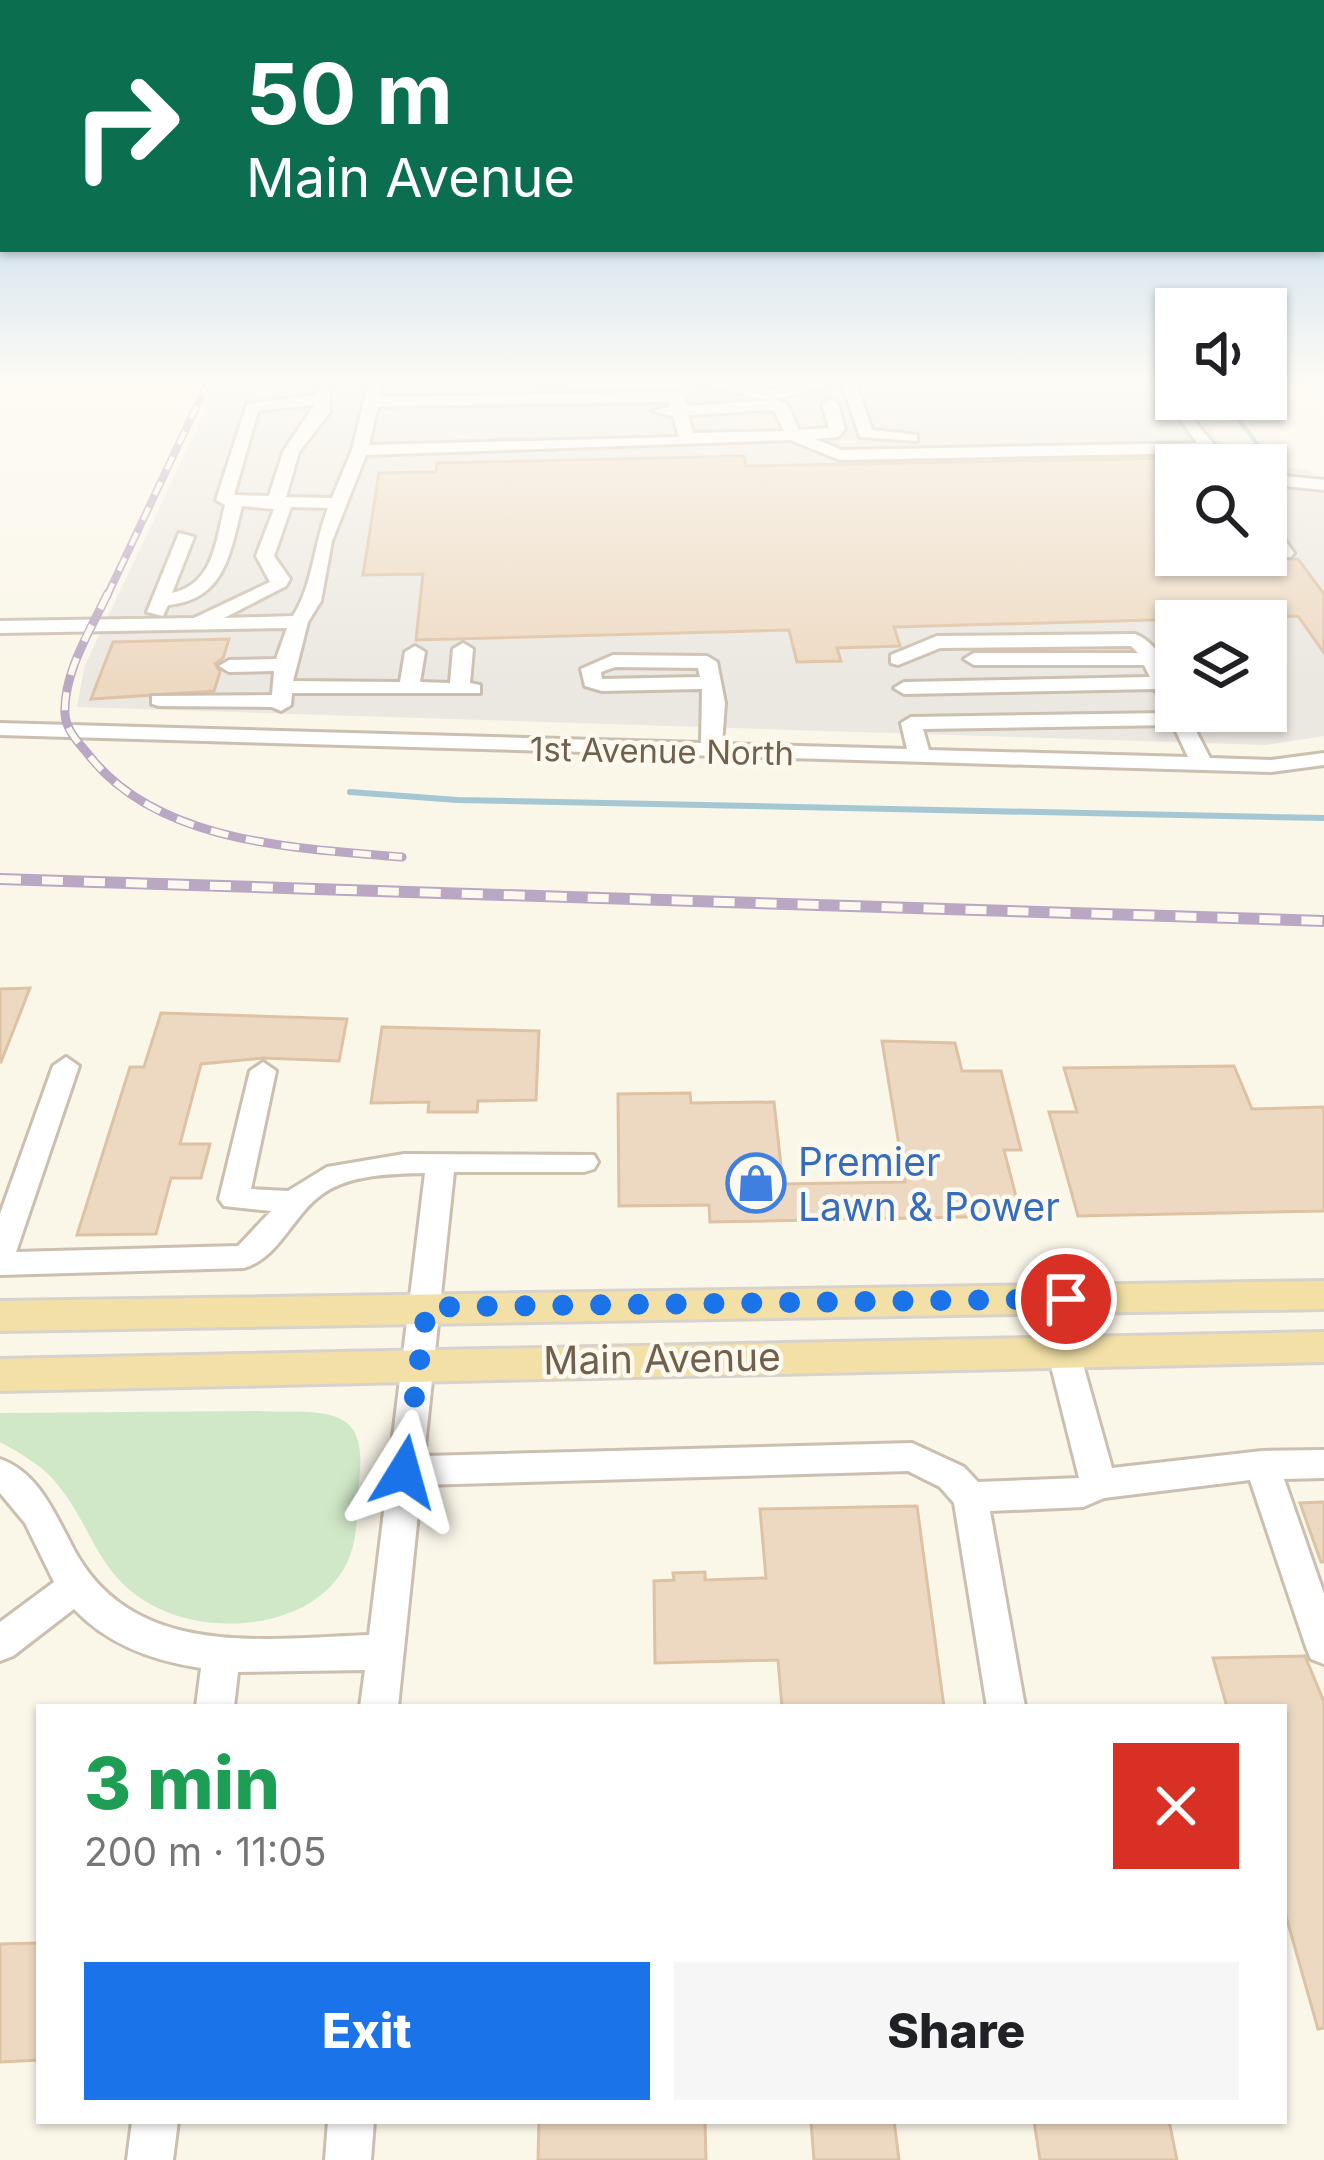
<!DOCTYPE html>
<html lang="en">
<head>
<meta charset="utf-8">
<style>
	:root { --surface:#fff; --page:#f6f6f6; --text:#202124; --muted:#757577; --accent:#1a73e8 }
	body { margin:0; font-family:Inter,sans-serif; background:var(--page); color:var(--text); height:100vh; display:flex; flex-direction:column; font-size:45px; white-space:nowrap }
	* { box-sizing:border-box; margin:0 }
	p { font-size:39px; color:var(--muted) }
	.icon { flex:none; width:66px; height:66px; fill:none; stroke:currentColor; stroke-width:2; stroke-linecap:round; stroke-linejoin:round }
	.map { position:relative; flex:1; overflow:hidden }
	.drawer { position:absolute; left:36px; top:1704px; width:1251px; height:420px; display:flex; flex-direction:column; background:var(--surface); border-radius:0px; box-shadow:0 3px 9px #0004 }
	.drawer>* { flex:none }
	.hud { position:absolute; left:0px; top:0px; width:1326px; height:252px; box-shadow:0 3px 9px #0004; background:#0b6e4f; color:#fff; overflow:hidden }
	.buttons { position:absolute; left:1155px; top:288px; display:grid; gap:24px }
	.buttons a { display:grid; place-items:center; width:132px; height:132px; border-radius:0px; background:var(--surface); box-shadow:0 3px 9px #0004; font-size:60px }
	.pin { position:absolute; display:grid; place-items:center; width:102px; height:102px; color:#fff; margin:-51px; border:6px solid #fff; border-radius:50%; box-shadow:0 3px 12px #0007 }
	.me { position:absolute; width:132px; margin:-66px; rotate:8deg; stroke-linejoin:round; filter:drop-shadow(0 0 9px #0008) }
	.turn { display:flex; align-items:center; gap:42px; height:252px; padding:0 48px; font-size:54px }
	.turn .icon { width:156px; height:156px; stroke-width:2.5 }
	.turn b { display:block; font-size:84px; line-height:102px }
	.round { display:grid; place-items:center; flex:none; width:126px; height:126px; border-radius:0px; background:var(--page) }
	.overview { display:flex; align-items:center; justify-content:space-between; height:204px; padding:0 48px }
	h1 { font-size:72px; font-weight:800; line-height:90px; color:#1e9e55 }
	.button { display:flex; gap:24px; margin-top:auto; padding:24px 48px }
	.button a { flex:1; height:138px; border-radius:0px; background:var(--accent); color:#fff; font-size:48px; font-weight:800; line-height:138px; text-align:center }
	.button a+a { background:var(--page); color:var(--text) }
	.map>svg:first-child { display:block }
	.industrial { fill:#ebe7e1; fill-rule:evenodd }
	.green { fill:#d0e7c8 }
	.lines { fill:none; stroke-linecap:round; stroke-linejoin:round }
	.stream-far1 { stroke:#a5c6d3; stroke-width:4.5 }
	.stream { stroke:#a5c6d3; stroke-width:6 }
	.building { fill:#edd9c2; stroke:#dec2a4; stroke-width:3 }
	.minor-casing { stroke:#cbbfaf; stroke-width:6 }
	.major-casing { stroke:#d8d2cd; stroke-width:6 }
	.minor { fill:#fff; fill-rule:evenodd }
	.major { fill:#f2e0a7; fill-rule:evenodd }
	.rail-far2-casing { stroke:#baa7c3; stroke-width:8 }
	.rail-far1-casing { stroke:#baa7c3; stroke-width:9 }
	.rail-casing { stroke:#baa7c3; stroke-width:12 }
	.rail-far2 { stroke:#fdf9ee; stroke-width:4.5; stroke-dasharray:14; stroke-linecap:butt }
	.rail-far1 { stroke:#fdf9ee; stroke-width:6; stroke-dasharray:18; stroke-linecap:butt }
	.rail { stroke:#fdf9ee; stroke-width:8; stroke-dasharray:21; stroke-linecap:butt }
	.route { stroke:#1a73e8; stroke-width:21; stroke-dasharray:0 37.8 }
	.labels { text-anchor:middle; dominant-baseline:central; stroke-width:9; stroke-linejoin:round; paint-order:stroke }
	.far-street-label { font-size:33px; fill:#72604e; stroke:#fdf9ee }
	.shop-label { font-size:39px; fill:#366cbe; stroke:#fdf9ee; text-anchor:start }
	.street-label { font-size:39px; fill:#72604e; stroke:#fdf9ee }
</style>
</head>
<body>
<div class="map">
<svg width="1324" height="2160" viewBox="0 0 1324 2160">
	<rect width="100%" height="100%" fill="#faf6e8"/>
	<path class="industrial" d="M220 380H1176V399H1191L1220 443 1262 463 1309 470 1324 489V736L1265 745 77 707 85 665ZM1176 465H1266V555H1176ZM1176 621H1266V711H1176Z"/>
	<path class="green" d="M259 1411C284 1413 328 1407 347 1423 363 1436 361 1463 359 1482 357 1503 358 1526 353 1546 333 1625 222 1639 160 1609 95 1579 95 1526 52 1478 38 1463 18 1452 0 1442V1413Z"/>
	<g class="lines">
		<path class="stream-far1" d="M1223 399 1265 454"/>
		<path class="stream" d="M350 792 457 800 1324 818"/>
	</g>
	<path class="building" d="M744 456 746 466 1176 458V555L1298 559 1324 594V653L1298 616 894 627 900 646 837 648 841 661 797 662 789 630 416 640 423 574 363 575 379 473 436 472 437 463Z
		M229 639 223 658 215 664 220 672 214 691 91 699 113 642Z
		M30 988 1 1062H0V989Z
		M161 1013 347 1019 339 1061 263 1058 201 1064 180 1144H210L201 1178H171L156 1234 77 1235 130 1067H144Z
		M382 1027 539 1031 536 1100 478 1101 477 1112H428L429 1102 371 1103Z
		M882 1041 955 1043 962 1071H1001L1021 1150H1004L1021 1216 710 1222 709 1205 619 1206 618 1094 690 1093 691 1103 774 1102 783 1184 905 1182Z
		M1234 1066 1252 1109 1324 1107V1211L1078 1216 1049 1112H1077L1064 1068Z
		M1324 1502V1562H1321L1300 1503Z
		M917 1506 944 1707H782L778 1660 655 1663 654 1581 674 1580 673 1573 705 1572V1580L766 1578 760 1509Z
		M1305 1656 1324 1702V2028L1318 2029 1284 1909V1707H1227L1213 1658Z
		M39 1943V2060L0 2062V1944Z
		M539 2121H705L706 2160H538Z
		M811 2121H894L899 2160H814Z
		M1034 2121H1169L1177 2160H1040Z"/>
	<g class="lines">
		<g class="minor-casing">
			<path id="minor" d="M369 380H383L380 397 677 392 685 397 686 406 779 400 787 405 799 430 829 428 822 404 830 399 838 404 845 429 838 437 815 439 842 450 1197 443 1152 380H1167L1176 399 1231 465H1214L1204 453 840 460 790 440 366 455 332 541 321 601 308 622 293 681 400 682 405 652 415 646 425 652 420 682 450 683 453 649 463 643 473 649 470 683 480 685V693H292L291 705 281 711 272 707 159 706 152 704V696L272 695 274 671 229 672 219 666 229 660 276 659 287 628 0 633V621L194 618 270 582 256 556 274 509 242 506C230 553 225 600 168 605L163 616 147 612 179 533 194 537 172 593C214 584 216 540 225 505L216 500 247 404 316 395 319 387H329L330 412 299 452 286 497 332 498 352 450ZM670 402 671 406 653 411 673 416 679 437 369 445 378 406ZM315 404 283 452 269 496 234 495 258 411ZM774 410 784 431 693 433 688 415ZM291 507 328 508C314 543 313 585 293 616L224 618 286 586 290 579 274 556Z
				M707 380 770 390 818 383 825 387 770 400 696 384Z
				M841 380H855L872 430 917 435V441L860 437Z
				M1266 474 1324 480V490L1266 484Z
				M1266 521 1272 522 1294 553 1291 557H1279L1266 538Z
				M1135 634C1163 645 1176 683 1176 711H1237L1223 722 1193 725 1210 758 1271 760 1324 753V765L1271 772 0 735V723L701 743 702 689 602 691 585 686 581 669 613 655 707 656 717 662 725 703 722 744 907 749 901 723 911 717 1167 713 1155 689 904 694 894 688 904 682 1150 677 1144 665H974L964 659 974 653H1138L1131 646 940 648 898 665 891 663V655L937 636ZM615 667 698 668 700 677 602 679 601 672ZM1173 725 1188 757 929 750 923 729Z
				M66 1057 79 1066 16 1252 238 1246 271 1211 224 1206 219 1199 250 1071 263 1062 276 1071 251 1189 288 1191 327 1167 404 1154 594 1155 598 1162 594 1169 584 1172H454L424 1456 912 1443 964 1467 978 1482 1079 1478 1047 1350 1052 1341 1063 1338 1074 1341 1079 1350 1112 1468 1262 1451 1324 1450V1478L1284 1479 1324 1594V1664L1311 1659 1306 1647 1250 1480 1104 1498 1083 1507 990 1511 1025 1707H987L954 1503 940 1487 908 1471 421 1485 398 1707H360L365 1670 238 1672 234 1707H196L201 1668C154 1661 108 1645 74 1609L13 1656 0 1661V1622L54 1582 25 1523 0 1493V1459C37 1472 53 1510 70 1542 128 1660 258 1639 369 1635L425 1173C391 1174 349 1174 321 1195 292 1216 280 1257 244 1268L0 1275V1214L53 1066Z
				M132 2121H178L173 2160H127Z
				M328 2121H374L371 2160H325Z"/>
		</g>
		<g class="major-casing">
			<path id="major" d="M1324 1281V1309L0 1331V1301Z
				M1324 1332V1362L0 1391V1359Z"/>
		</g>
		<use href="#minor" class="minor"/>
		<use href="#major" class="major"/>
		<g class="rail-far2-casing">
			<path id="rail-far2" d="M107 596 209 380"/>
		</g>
		<g class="rail-far1-casing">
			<path id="rail-far1" d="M108 593C91 629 63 673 65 714 66 730 78 742 88 754 157 844 297 848 402 857"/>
		</g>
		<g class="rail-casing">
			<path id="rail" d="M0 879 1324 921"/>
		</g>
		<use href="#rail-far2" class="rail-far2"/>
		<use href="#rail-far1" class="rail-far1"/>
		<use href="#rail" class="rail"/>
	</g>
	<linearGradient id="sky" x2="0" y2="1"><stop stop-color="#97c2e6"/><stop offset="0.56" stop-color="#fdfbf5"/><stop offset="1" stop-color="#fdfbf5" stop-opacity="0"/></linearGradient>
	<rect width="1324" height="683" fill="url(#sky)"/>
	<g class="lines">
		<path class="route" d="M404 1472 427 1307 1066 1299"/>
	</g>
	<defs>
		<g id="shop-ring" transform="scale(3)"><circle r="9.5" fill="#fdf9ee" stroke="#3f7fe0" stroke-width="1.5"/><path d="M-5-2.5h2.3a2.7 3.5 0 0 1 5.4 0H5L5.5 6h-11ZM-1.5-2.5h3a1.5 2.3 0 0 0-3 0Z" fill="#3f7fe0"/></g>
	</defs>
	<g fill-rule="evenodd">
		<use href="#shop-ring" x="756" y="1183"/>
	</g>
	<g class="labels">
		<g class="far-street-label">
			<text transform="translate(662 751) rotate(1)">1st Avenue North</text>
		</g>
		<g class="shop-label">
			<text x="798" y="1161">Premier<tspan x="798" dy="45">Lawn &amp; Power</tspan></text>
		</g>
		<g class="street-label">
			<text transform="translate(662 1358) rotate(-1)">Main Avenue</text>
		</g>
	</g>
</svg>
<div class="buttons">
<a><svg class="icon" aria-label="sound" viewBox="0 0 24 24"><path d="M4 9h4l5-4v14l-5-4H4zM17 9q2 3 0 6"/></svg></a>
<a><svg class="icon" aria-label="search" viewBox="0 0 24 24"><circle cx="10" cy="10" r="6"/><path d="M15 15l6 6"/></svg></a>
<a><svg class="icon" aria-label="layers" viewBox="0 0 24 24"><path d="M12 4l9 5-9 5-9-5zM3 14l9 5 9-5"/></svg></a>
</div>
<div class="pin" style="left:1066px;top:1299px;background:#d93025"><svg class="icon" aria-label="arrive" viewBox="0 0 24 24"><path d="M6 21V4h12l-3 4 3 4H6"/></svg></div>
<svg class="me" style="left:404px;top:1472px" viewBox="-20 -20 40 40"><path d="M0-17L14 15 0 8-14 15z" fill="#1a73e8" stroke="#fff" stroke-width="4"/></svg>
<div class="hud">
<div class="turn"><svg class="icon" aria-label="right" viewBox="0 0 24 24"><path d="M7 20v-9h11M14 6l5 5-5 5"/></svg><div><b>50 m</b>Main Avenue</div></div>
</div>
<section class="drawer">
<div class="overview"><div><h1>3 min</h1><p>200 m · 11:05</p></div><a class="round" style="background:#d93025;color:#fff"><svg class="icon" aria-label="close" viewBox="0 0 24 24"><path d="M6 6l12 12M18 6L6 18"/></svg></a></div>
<div class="button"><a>Exit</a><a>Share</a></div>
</section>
</div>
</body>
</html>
